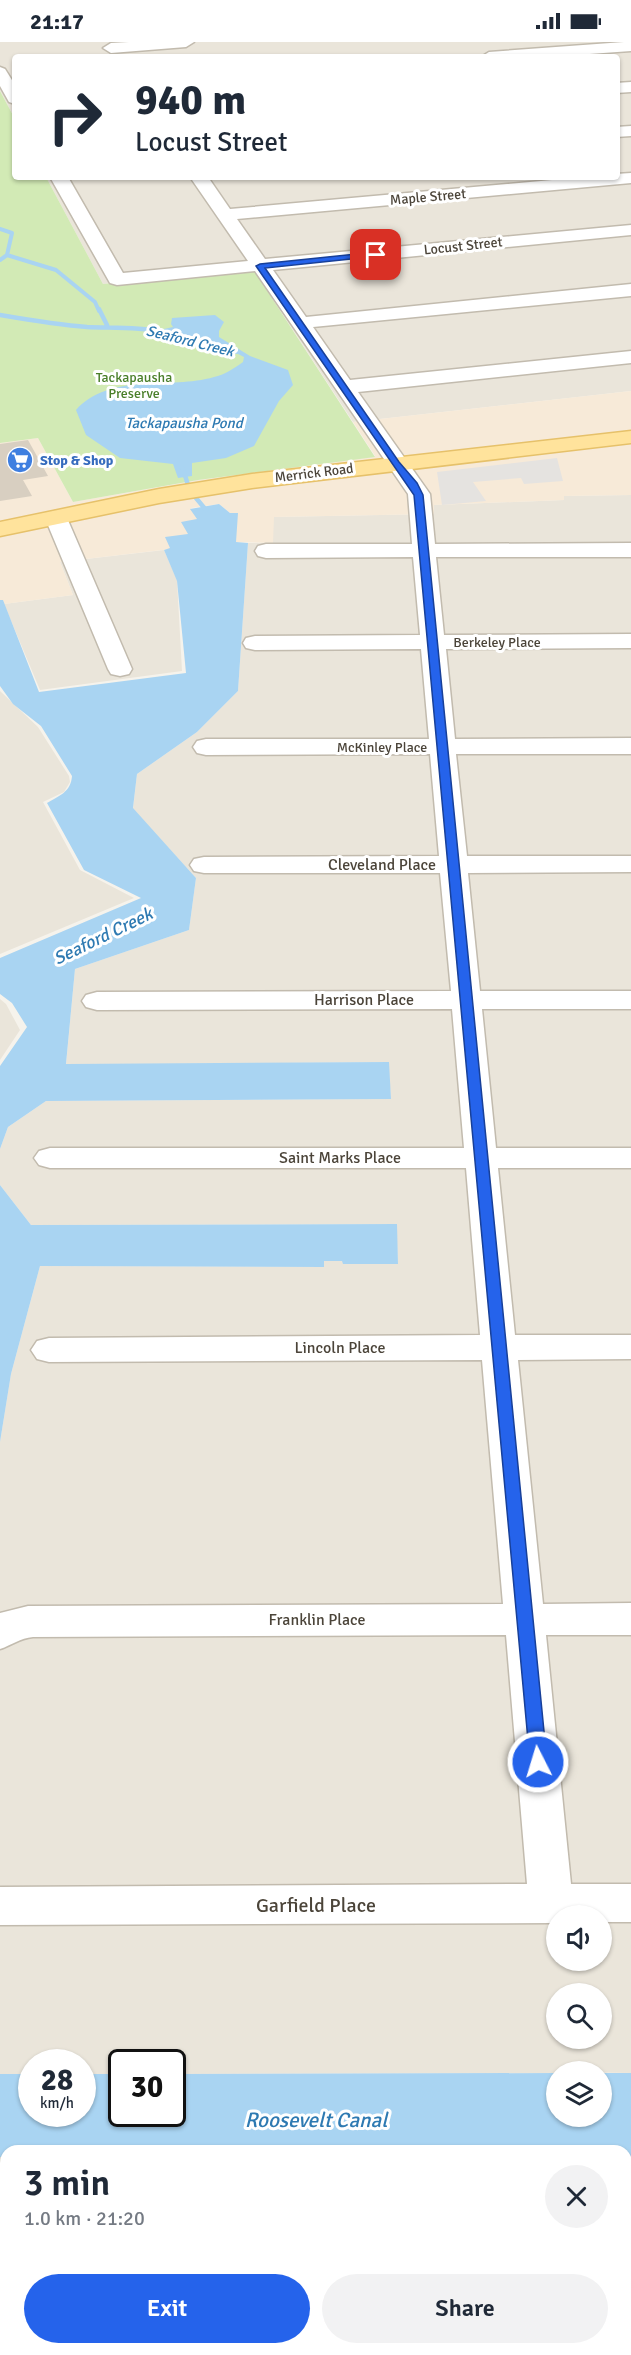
<!DOCTYPE html>
<html lang="en">
<head>
<meta charset="utf-8">
<style>
	:root { --surface:#fff; --page:#f2f2f3; --text:#1f2937; --muted:#747a83; --accent:#2563eb }
	body { margin:0; font-family:Signika,sans-serif; background:var(--page); color:var(--text); height:100vh; display:flex; flex-direction:column; font-size:22px; white-space:nowrap }
	* { box-sizing:border-box; margin:0 }
	p { font-size:20px; color:var(--muted) }
	.icon { flex:none; width:33px; height:33px; fill:none; stroke:currentColor; stroke-width:2; stroke-linecap:round; stroke-linejoin:round }
	.map { position:relative; flex:1; overflow:hidden }
	.sheet { position:absolute; left:0px; top:2103px; width:632px; height:210px; display:flex; flex-direction:column; background:var(--surface); border-radius:18px 18px 0 0; box-shadow:0 2px 4px #0004 }
	.sheet>* { flex:none }
	.top-card { position:absolute; left:12px; top:12px; width:608px; height:126px; border-radius:6px; box-shadow:0 2px 4px #0004; background:#fff; color:var(--text); overflow:hidden }
	.buttons { position:absolute; left:546px; top:1863px; display:grid; gap:12px }
	.buttons a { display:grid; place-items:center; width:66px; height:66px; border-radius:50%; background:var(--surface); box-shadow:0 2px 4px #0004; font-size:30px }
	.speed { position:absolute; left:18px; top:2007px; display:flex; gap:12px; font-size:30px; font-weight:700; text-align:center }
	.speed>* { display:grid; place-content:center; width:78px; height:78px; border-radius:50%; background:var(--surface); box-shadow:0 2px 4px #0004; line-height:1 }
	.speed small { font-size:15px; font-weight:400 }
	.speed .limit { border:3px solid #111; border-radius:9px; background:#fff; color:#111 }
	.pin { position:absolute; display:grid; place-items:center; width:51px; height:51px; color:#fff; margin:-26px; border-radius:12px; box-shadow:0 3px 9px #0006 }
	.me { position:absolute; width:66px; margin:-33px; rotate:355deg; stroke-linejoin:round; filter:drop-shadow(0 0 4px #0008) }
	.turn { display:flex; align-items:center; gap:21px; height:126px; padding:0 24px; font-size:27px }
	.turn .icon { width:78px; height:78px; stroke-width:2.5 }
	.turn b { display:block; font-size:42px; line-height:51px }
	.round { display:grid; place-items:center; flex:none; width:63px; height:63px; border-radius:32px; background:var(--page) }
	.headline { display:flex; align-items:center; justify-content:space-between; height:102px; padding:0 24px }
	h1 { font-size:36px; font-weight:600; line-height:45px }
	.cta { display:flex; gap:12px; margin-top:auto; padding:12px 24px }
	.cta a { flex:1; height:69px; border-radius:36px; background:var(--accent); color:#fff; font-size:24px; font-weight:600; line-height:69px; text-align:center }
	.cta a+a { background:var(--page); color:var(--text) }
	.status { display:flex; justify-content:space-between; align-items:center; height:42px; padding:0 30px; background:var(--surface); direction:ltr }
	.status svg { height:16px; fill:currentColor }
	.map>svg:first-child { display:block }
	.residential { fill:#eae5da; fill-rule:evenodd }
	.commercial { fill:#f7ead8 }
	.green { fill:#d2eab5 }
	.parking { fill:#e5e3e0 }
	.water { fill:#a9d4f2 }
	.lines { fill:none; stroke-linecap:round; stroke-linejoin:round }
	.stream-far1 { stroke:#a9d4f2; stroke-width:4 }
	.stream { stroke:#a9d4f2; stroke-width:4.5 }
	.building { fill:#d8cfc1 }
	.minor-casing { stroke:#c2bbae; stroke-width:3 }
	.major-casing { stroke:#e6c16a; stroke-width:3 }
	.minor { fill:#fff; fill-rule:evenodd }
	.major { fill:#ffe39c; fill-rule:evenodd }
	.route { fill:#2563eb; stroke:#184099; stroke-width:1.5 }
	.labels { text-anchor:middle; dominant-baseline:central; stroke-width:6; stroke-linejoin:round; paint-order:stroke }
	.far-street-label { font-size:14px; fill:#4b4439; stroke:#fff }
	.far-park-label { font-size:14px; fill:#4a7f2a; stroke:#fff }
	.far-shop-label { font-size:14px; font-weight:bold; fill:#366cbe; stroke:#fff; text-anchor:start }
	.far-water-label { font-size:15px; font-style:italic; fill:#2e7ab2; stroke:#fff }
	.street-label { font-size:16px; fill:#4b4439; stroke:#fff }
	.water-label { font-size:18px; font-style:italic; fill:#2e7ab2; stroke:#fff }
	.near-street-label { font-size:20px; fill:#4b4439; stroke:#fff }
	.near-water-label { font-size:21px; font-style:italic; fill:#2e7ab2; stroke:#fff }
</style>
</head>
<body>
<div class="status"><b>21:17</b><svg viewBox="0 0 49 12"><path d="M0 12V9h3v3zM5 12V6h3v6zM10 12V3h3v9zM15 12V0h3v12zM26 1h20v11H26zM47 4h2v5h-2z"/></svg></div>
<div class="map">
<svg width="631" height="2313" viewBox="0 0 631 2313">
	<rect width="100%" height="100%" fill="#f6f3ec"/>
	<path class="residential" d="M0 0H631V349L353 380 253 227 103 242 46 135H616V15H15V77L0 49Z
		M631 453V2031L556 2030V2031L173 2032 172 2020H122L121 2032H83L82 2020H32L31 2032H0V1400L11 1332 40 1224 323 1225 324 1219H343V1222L398 1221 396 1182 31 1183 0 1143V1107L8 1085 46 1059 391 1057 388 1020 66 1023 75 927 189 888 196 836 133 767 137 732 197 690 238 649 248 501H273V475L434 472V463L564 458V454ZM556 1874H602V1918H556ZM556 1952H602V1996H556Z
		M164 508 177 538 182 629 40 648 4 562 73 553 60 520Z
		M0 649 38 685 69 734 70 740 64 750 43 760 80 828 134 856 0 912Z
		M0 957 6 962 20 988 0 1018Z
		M0 2115H6V2307H626V2116H631V2313H0Z"/>
	<path class="commercial" d="M631 349V453L564 454V458L434 463V472L274 475 273 501 236 500 230 471 219 462 191 466 198 477 188 492 171 507 60 520 73 553 4 562 3 558H0V401L38 396 73 460 198 438 375 414 353 380Z"/>
	<path class="green" d="M0 49 15 77V135H46L103 242 253 227 375 415 198 438 73 460 38 396 0 401Z"/>
	<path class="parking" d="M557 416 563 439 524 442 521 436 473 440 486 459 442 463 437 430Z"/>
	<path class="water" d="M215 273 224 280 219 289V295L250 314 288 328 293 343 279 359 254 404 226 416 192 421V434L178 436 173 422 120 416 86 393 76 368C110 330 170 348 214 335 224 333 235 326 243 320L244 315 238 312 209 310 202 303 187 301 176 294 166 295 146 291 173 285 171 282 172 276Z
		M219 462 230 471H238L236 500 248 501 238 649 197 690 137 732 133 766 196 836 189 888 75 927 66 1022 389 1020 391 1057 46 1059 8 1085 0 1107V1024L27 985 12 961 0 952V916L141 856 84 828 47 761C59 754 71 750 72 734L41 684 13 662 0 644V558H3L39 650 186 631 177 539 164 508 170 506 165 495 188 492 181 480 197 477 190 467Z
		M0 1143 31 1183 397 1182 398 1222H343L342 1219H324V1225L40 1224 11 1332 0 1400Z
		M556 2031V2074H602V2031H631V2116H626V2109H6V2115H0V2032H31L32 2072H82L83 2032H121L122 2072H172L173 2032Z"/>
	<g class="lines">
		<path class="stream-far1" d="M0 187 12 191 7 213 0 218
			M7 213 56 228 95 260 99 269"/>
		<path class="stream" d="M99 267 107 283
			M0 273C29 278 58 283 87 285 112 286 136 285 161 289
			M183 427 188 443
			M196 456 206 468"/>
	</g>
	<path class="building" d="M28 398 48 434 23 438 32 454 0 459V402Z"/>
	<g class="lines">
		<g class="minor-casing">
			<path id="minor" d="M129 0H194L186 5 111 11 103 6 111 1Z
				M624 0H631V9L548 15H481L489 10Z
				M0 25 5 27 15 43V62L9 60 0 44Z
				M631 40V50L616 51V41Z
				M631 84V94L616 95V85Z
				M631 131V141L237 177 265 217 631 183V193L273 228 306 275 631 242V254L313 285 350 338 631 309V321L358 350 430 452 435 502 631 501V515H436L444 593 631 592V606L446 607 455 697 631 696V712H456L467 814H631V830L468 831 480 949H631V967H482L496 1106H631V1126H498L515 1293H631V1317L518 1318 543 1562 631 1561V1593H546L571 1842H631V1880H602V1874H556V1881H551L0 1883V1845L527 1842 506 1593 33 1595C20 1596 12 1603 0 1607V1571L28 1564 503 1562 482 1318 49 1320 37 1317 31 1308 37 1299 49 1296 480 1293 466 1126H50L39 1123 34 1116 39 1109 50 1106H464L452 967 97 968 86 965 82 959 86 953 97 950 451 949 440 831H204L194 829 190 823 194 817 204 815 439 814 430 712 206 713 197 711 193 705 197 699 206 697H429L421 607 255 608 246 606 243 601 246 596 255 594 420 593 413 515 266 516 258 514 255 509 258 504 266 502H412L408 452 255 229 117 243 110 241 50 135H68L123 231 248 219 190 135H208L230 167 585 135H616V132Z
				M56 469 64 471 67 476 132 627 129 632 120 634 111 632 108 627 45 476 48 471Z
				M626 2285H631V2313H277L279 2307H626Z"/>
		</g>
		<g class="major-casing">
			<path id="major" d="M631 389V401L252 446 159 461 0 494V480L159 447 252 432Z"/>
		</g>
		<use href="#minor" class="minor"/>
		<use href="#major" class="major"/>
	</g>
	<path class="route" d="M376 210 379 211V214L265 226 399 420 417 441 423 453 547 1720 544 1725 538 1727 532 1725 530 1720 414 453 256 224 260 222Z"/>
	<defs>
		<g id="supermarket-disc" transform="scale(1.35)"><circle r="9.5" fill="#3f7fe0" stroke="#fff"/><path d="M-6-5.5h2.5l.6 2H6L4.5 2H-2.5L-4.4-4H-6ZM-1.5 3.2a1.3 1.3 0 1 0 .1 0ZM3 3.2a1.3 1.3 0 1 0 .1 0Z" fill="#fff"/></g>
	</defs>
	<g fill-rule="evenodd">
		<use href="#supermarket-disc" x="20" y="418"/>
	</g>
	<g class="labels">
		<g class="far-street-label">
			<text transform="translate(428 155) rotate(-5)">Maple Street</text>
			<text transform="translate(463 204) rotate(-6)">Locust Street</text>
			<text transform="translate(314 431) rotate(-7)">Merrick Road</text>
			<text x="497" y="600">Berkeley Place</text>
			<text x="382" y="705">McKinley Place</text>
		</g>
		<g class="far-park-label">
			<text x="134" y="335">Tackapausha<tspan x="134" dy="16">Preserve</tspan></text>
		</g>
		<g class="far-shop-label">
			<text x="40" y="418">Stop &amp; Shop</text>
		</g>
		<g class="far-water-label">
			<text transform="translate(190 299) rotate(14)">Seaford Creek</text>
			<text x="184" y="381">Tackapausha Pond</text>
		</g>
		<g class="street-label">
			<text x="382" y="823">Cleveland Place</text>
			<text x="364" y="958">Harrison Place</text>
			<text x="340" y="1116">Saint Marks Place</text>
			<text x="340" y="1306">Lincoln Place</text>
			<text x="317" y="1578">Franklin Place</text>
		</g>
		<g class="water-label">
			<text transform="translate(103 894) rotate(-26)">Seaford Creek</text>
		</g>
		<g class="near-street-label">
			<text x="316" y="1863">Garfield Place</text>
		</g>
		<g class="near-water-label">
			<text x="316" y="2078">Roosevelt Canal</text>
		</g>
	</g>
</svg>
<div class="buttons">
<a><svg class="icon" aria-label="sound" viewBox="0 0 24 24"><path d="M4 9h4l5-4v14l-5-4H4zM17 9q2 3 0 6"/></svg></a>
<a><svg class="icon" aria-label="search" viewBox="0 0 24 24"><circle cx="10" cy="10" r="6"/><path d="M15 15l6 6"/></svg></a>
<a><svg class="icon" aria-label="layers" viewBox="0 0 24 24"><path d="M12 4l9 5-9 5-9-5zM3 14l9 5 9-5"/></svg></a>
</div>
<div class="speed"><div>28<small>km/h</small></div><div class="limit">30</div></div>
<div class="pin" style="left:376px;top:213px;background:#d93025"><svg class="icon" aria-label="arrive" viewBox="0 0 24 24"><path d="M6 21V4h12l-3 4 3 4H6"/></svg></div>
<svg class="me" style="left:538px;top:1720px" viewBox="-20 -20 40 40"><circle r="17" fill="#2563eb" stroke="#fff" stroke-width="3"/><path d="M0-11L8 9 0 5-8 9z" fill="#fff"/></svg>
<div class="top-card">
<div class="turn"><svg class="icon" aria-label="right" viewBox="0 0 24 24"><path d="M7 20v-9h11M14 6l5 5-5 5"/></svg><div><b>940 m</b>Locust Street</div></div>
</div>
<section class="sheet">
<div class="headline"><div><h1>3 min</h1><p>1.0 km · 21:20</p></div><a class="round"><svg class="icon" aria-label="close" viewBox="0 0 24 24"><path d="M6 6l12 12M18 6L6 18"/></svg></a></div>
<div class="cta"><a>Exit</a><a>Share</a></div>
</section>
</div>
</body>
</html>
